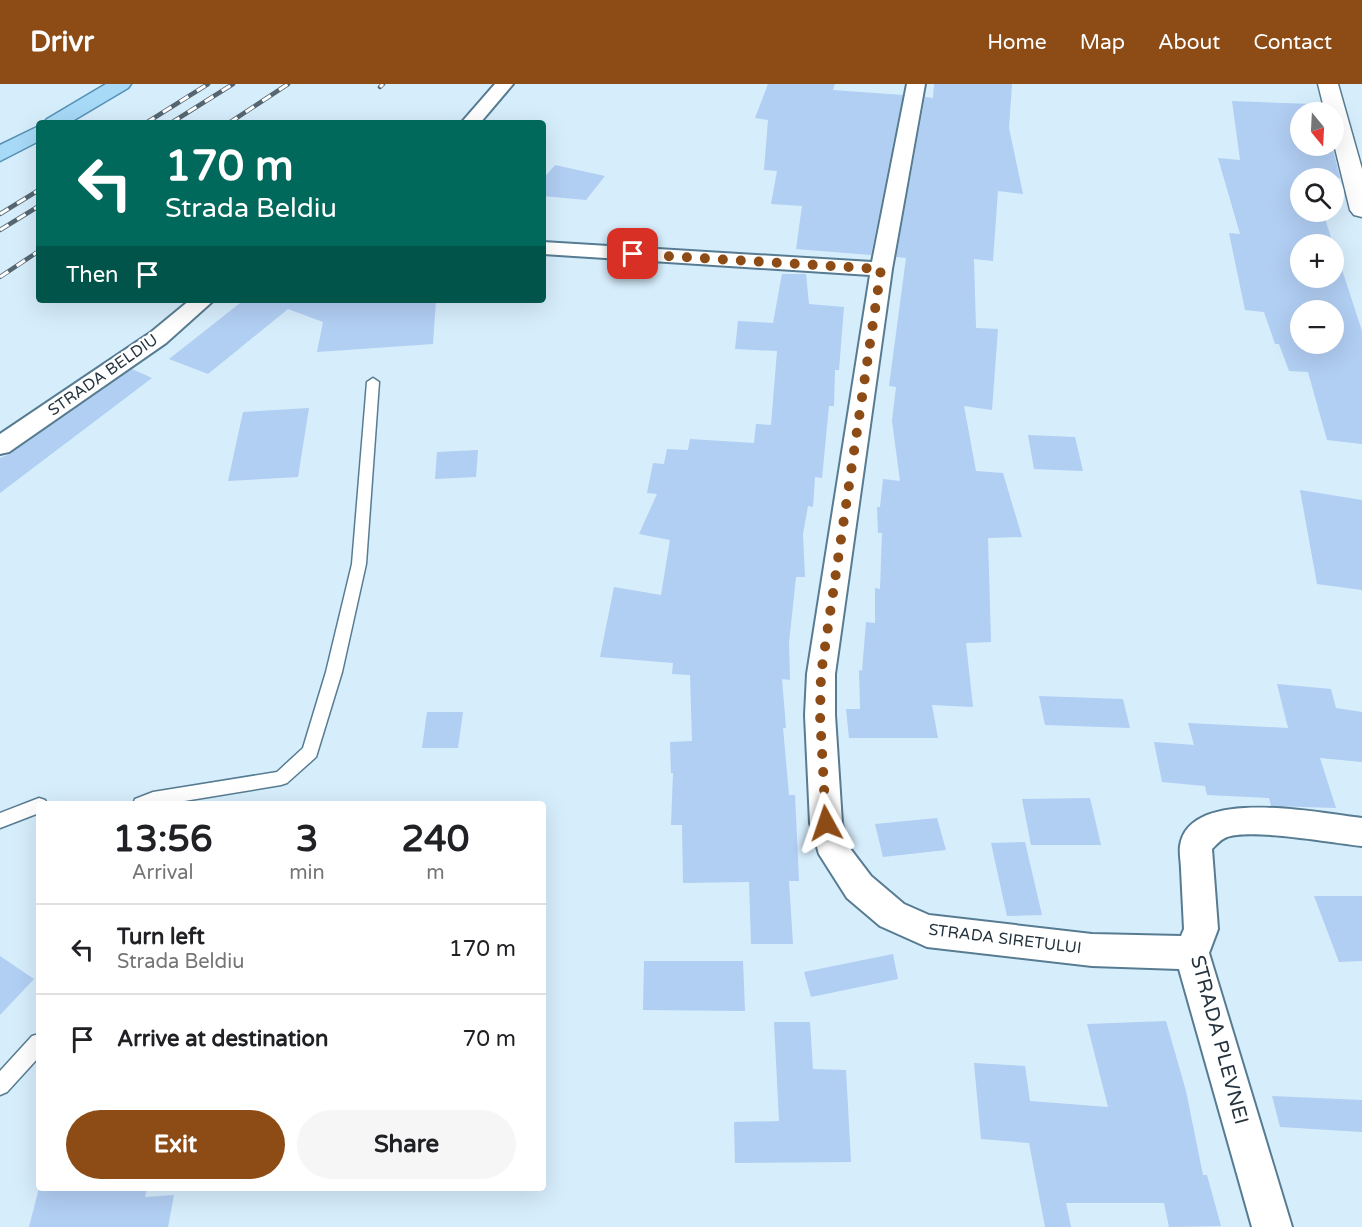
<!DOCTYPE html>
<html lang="en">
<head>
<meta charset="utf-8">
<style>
	:root { --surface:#fff; --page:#f6f6f6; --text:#202124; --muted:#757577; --line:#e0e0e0; --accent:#8d4c16 }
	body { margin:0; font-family:"Varela Round",sans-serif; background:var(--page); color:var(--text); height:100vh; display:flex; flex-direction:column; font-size:22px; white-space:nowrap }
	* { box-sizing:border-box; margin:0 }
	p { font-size:20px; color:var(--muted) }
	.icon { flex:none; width:33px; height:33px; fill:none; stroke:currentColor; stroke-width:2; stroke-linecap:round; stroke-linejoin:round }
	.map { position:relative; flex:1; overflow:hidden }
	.drawer { position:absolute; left:36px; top:717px; width:510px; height:390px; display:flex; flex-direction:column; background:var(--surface); border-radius:6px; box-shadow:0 6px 24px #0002 }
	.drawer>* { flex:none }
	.banner { position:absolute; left:36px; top:36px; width:510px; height:183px; border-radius:6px; box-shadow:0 6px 24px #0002; background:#00695c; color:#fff; overflow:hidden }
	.needle { width:39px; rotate:162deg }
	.buttons { position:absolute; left:1290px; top:18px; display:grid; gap:12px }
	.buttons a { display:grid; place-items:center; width:54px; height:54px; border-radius:50%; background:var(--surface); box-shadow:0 6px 24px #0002; font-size:30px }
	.pin { position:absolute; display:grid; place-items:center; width:51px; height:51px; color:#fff; margin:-26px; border-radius:12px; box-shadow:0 3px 9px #0006 }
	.me { position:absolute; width:66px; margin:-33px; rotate:355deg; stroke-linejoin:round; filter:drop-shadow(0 0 4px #0008) }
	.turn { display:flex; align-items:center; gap:21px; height:126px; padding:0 30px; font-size:27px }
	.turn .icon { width:78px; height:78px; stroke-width:2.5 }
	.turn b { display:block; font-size:42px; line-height:51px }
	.then { display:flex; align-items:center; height:57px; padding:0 30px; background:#0003; gap:12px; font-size:22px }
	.eta { display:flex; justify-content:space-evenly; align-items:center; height:102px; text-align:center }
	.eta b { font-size:36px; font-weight:700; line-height:42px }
	.button { display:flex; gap:12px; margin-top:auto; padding:12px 30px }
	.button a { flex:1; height:69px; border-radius:36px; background:var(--accent); color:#fff; font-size:24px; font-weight:700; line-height:69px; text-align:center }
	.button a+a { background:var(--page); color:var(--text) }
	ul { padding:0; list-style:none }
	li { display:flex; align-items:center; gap:18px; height:90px; padding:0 30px; border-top:2px solid var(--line) }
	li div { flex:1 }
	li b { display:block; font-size:22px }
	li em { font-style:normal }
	header { display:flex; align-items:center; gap:36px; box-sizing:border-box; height:84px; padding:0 30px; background:var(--accent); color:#fff }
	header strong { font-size:28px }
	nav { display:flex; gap:33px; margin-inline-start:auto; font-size:21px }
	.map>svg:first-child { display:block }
	.building { fill:#b1cef3; fill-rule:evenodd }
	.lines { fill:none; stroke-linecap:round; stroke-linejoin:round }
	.service-casing { stroke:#577c92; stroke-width:3 }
	.minor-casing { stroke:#577c92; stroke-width:4 }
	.tertiary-casing { stroke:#577c92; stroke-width:3 }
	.primary-casing { stroke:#5490b3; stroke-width:3 }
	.service { fill:#fff; fill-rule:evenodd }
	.minor { fill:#fff; fill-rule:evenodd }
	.tertiary { fill:#fff; fill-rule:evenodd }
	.primary { fill:#a7daf7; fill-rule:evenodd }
	.rail-casing { stroke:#556671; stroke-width:4.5 }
	.rail { stroke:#fff; stroke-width:3; stroke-dasharray:10; stroke-linecap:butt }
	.route { stroke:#8d4c16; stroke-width:10; stroke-dasharray:0 18 }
	.labels { text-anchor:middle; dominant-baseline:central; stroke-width:4.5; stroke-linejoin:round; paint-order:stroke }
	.street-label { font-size:16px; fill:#25343e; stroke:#fff }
	.near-street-label { font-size:20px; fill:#25343e; stroke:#fff }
</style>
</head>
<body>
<header>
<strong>Drivr</strong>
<nav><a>Home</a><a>Map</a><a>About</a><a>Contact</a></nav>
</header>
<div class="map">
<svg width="1362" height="1143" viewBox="0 0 1362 1143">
	<rect width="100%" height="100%" fill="#d6edfc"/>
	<path class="building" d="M768 0H835L833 6 903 11 871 171 796 165 802 122 771 120 777 87 764 86 768 36 755 34Z
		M934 0H1012L1009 44 1023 110 998 107 993 177 974 175 976 244 998 245 992 326 964 322 976 387 1003 389 1022 453 988 454 991 558 966 559 973 623 932 621 938 654H849L846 625H860L859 586 862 587 866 538 875 539V504L880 505 882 449H878L877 423H880L883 395 900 397 892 337 896 303 889 302 906 174 896 173 925 13 933 14Z
		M1232 17 1312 20 1317 28H1300V62H1332L1340 94H1300V128H1323L1333 160H1300V194H1334V161L1362 247V360L1327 356 1308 288 1289 287 1279 260H1275L1264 228 1245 226 1229 149 1240 150 1218 74 1240 76ZM1300 226H1334V260H1300Z
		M555 81 605 92 586 116 543 112V95Z
		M782 190H806L809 220 844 223 839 286H835L834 322H829L822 394 815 393 813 423 808 422 803 450 805 493H796L789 559 790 596 782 595 786 644H783L789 711H795L799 797H789L793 860H751L749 798 683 799 682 741H671L673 689H671L670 658 692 657 690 591 672 590 673 579 600 573 614 503 661 511 670 456 639 450 657 410 647 409 653 379 664 380 667 365 688 366 690 355 754 359 756 340 771 341 777 267 735 265 738 237 773 239Z
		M244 216H436L433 260 317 268 323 238 288 225 208 290 169 275Z
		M132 285 152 294 0 409V374L10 370Z
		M309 324 298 393 228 397 243 328Z
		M1028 351 1075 353 1083 387 1034 385Z
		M478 366 476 393 435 395 437 368Z
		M1300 406 1362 416V506L1317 500Z
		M1277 600 1331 605 1336 624 1362 628V678L1320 674 1336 724 1271 722 1269 714 1207 711 1205 702 1162 698 1154 658 1194 661 1188 639 1288 644Z
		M1039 612 1123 615 1130 644 1045 641Z
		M427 628H463L458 664H422Z
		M1090 714 1101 761H1031L1022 715Z
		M937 734 946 766 883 773 875 740Z
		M1025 758 1042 831 1007 832 991 759Z
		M1314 812H1362V877L1339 878Z
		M893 870 898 895 811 913 804 888Z
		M0 872 34 895 0 931Z
		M644 877H743L745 927 643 926Z
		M1166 937 1186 1007 1203 1091H1207L1221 1142 1169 1143 1164 1119H1066L1071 1143H1045L1029 1059 981 1055 974 979 1025 982 1030 1017 1108 1023 1087 940Z
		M774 938H810L813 985 846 986 851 1078 735 1079 734 1038 779 1037Z
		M1272 1012 1362 1016V1048L1280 1043Z
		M39 1104H147L145 1113 174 1111 168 1143H29Z"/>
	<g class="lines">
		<g class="service-casing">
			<path id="service" d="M373 294 379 298 366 480 342 588 316 673 287 699 281 701 166 720H133L135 715 153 708 277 688 303 664 326 588 352 480 367 298Z
				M39 714 45 716 47 720H39V729L0 744V729Z
				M39 950V973L7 1008 0 1011V987L32 952Z"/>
		</g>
		<g class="minor-casing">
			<path id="minor" d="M495 0H513L480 39H461Z
				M907 0H925L892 185 835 590V631L842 739 849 763 871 792 904 820 929 831 1092 850 1181 852 1184 845C1183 825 1182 805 1181 785 1181 778 1179 769 1180 762 1189 701 1323 730 1362 734V762C1333 759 1251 744 1227 753 1221 755 1216 761 1212 765L1218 845 1209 869 1292 1143H1252L1179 885 1092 882 927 863 880 842 847 814 819 770 810 739 805 631 807 590 870 191 543 170V158L872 178Z
				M190 216H214L166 259 9 368 0 370V350L150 249Z"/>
		</g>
		<g class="tertiary-casing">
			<path id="tertiary" d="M1318 0H1338L1362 85V133L1354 131 1350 126 1334 60V28H1325Z"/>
		</g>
		<g class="primary-casing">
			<path id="primary" d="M106 0H131L128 4 69 39H43L47 35Z
				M39 42V57L0 77V61Z"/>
		</g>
		<use href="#service" class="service"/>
		<use href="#minor" class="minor"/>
		<use href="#tertiary" class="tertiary"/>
		<use href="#primary" class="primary"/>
		<g class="rail-casing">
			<path id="rail" d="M380 3 383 0
				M146 39 208 0
				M171 39 233 0
				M229 39 288 0
				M0 130 39 106
				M0 146 39 122
				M0 193 39 167"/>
		</g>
		<use href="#rail" class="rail"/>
	</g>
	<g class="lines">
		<path class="route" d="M633 170 881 185 821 590 820 631 826 739"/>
	</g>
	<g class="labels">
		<g class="street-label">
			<text transform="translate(103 291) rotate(-35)">STRADA BELDIU</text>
			<text transform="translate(1005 855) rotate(7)">STRADA SIRETULUI</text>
		</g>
		<g class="near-street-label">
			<text transform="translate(1219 956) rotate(75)">STRADA PLEVNEI</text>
		</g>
	</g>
</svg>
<div class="buttons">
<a><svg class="needle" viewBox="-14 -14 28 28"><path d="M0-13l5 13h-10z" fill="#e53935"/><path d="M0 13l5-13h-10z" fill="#757577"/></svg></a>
<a><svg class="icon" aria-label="search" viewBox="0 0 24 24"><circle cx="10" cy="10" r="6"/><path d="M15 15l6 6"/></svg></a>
<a>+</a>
<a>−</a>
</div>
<div class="pin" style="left:633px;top:170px;background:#d93025"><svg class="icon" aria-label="arrive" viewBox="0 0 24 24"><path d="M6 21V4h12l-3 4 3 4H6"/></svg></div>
<svg class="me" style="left:826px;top:739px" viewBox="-20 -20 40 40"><path d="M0-17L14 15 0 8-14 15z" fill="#8d4c16" stroke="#fff" stroke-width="4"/></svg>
<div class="banner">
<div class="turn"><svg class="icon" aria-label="left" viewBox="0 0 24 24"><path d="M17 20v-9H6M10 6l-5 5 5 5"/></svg><div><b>170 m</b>Strada Beldiu</div></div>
<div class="then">Then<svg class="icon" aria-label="arrive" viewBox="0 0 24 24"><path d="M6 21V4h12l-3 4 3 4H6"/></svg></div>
</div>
<section class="drawer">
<div class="eta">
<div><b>13:56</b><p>Arrival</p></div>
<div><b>3</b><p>min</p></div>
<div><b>240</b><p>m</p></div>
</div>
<ul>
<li><svg class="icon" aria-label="left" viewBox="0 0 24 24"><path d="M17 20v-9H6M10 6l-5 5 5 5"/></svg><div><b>Turn left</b><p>Strada Beldiu</p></div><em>170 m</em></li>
<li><svg class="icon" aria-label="arrive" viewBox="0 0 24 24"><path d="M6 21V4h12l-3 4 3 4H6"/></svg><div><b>Arrive at destination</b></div><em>70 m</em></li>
</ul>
<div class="button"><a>Exit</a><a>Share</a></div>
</section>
</div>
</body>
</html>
